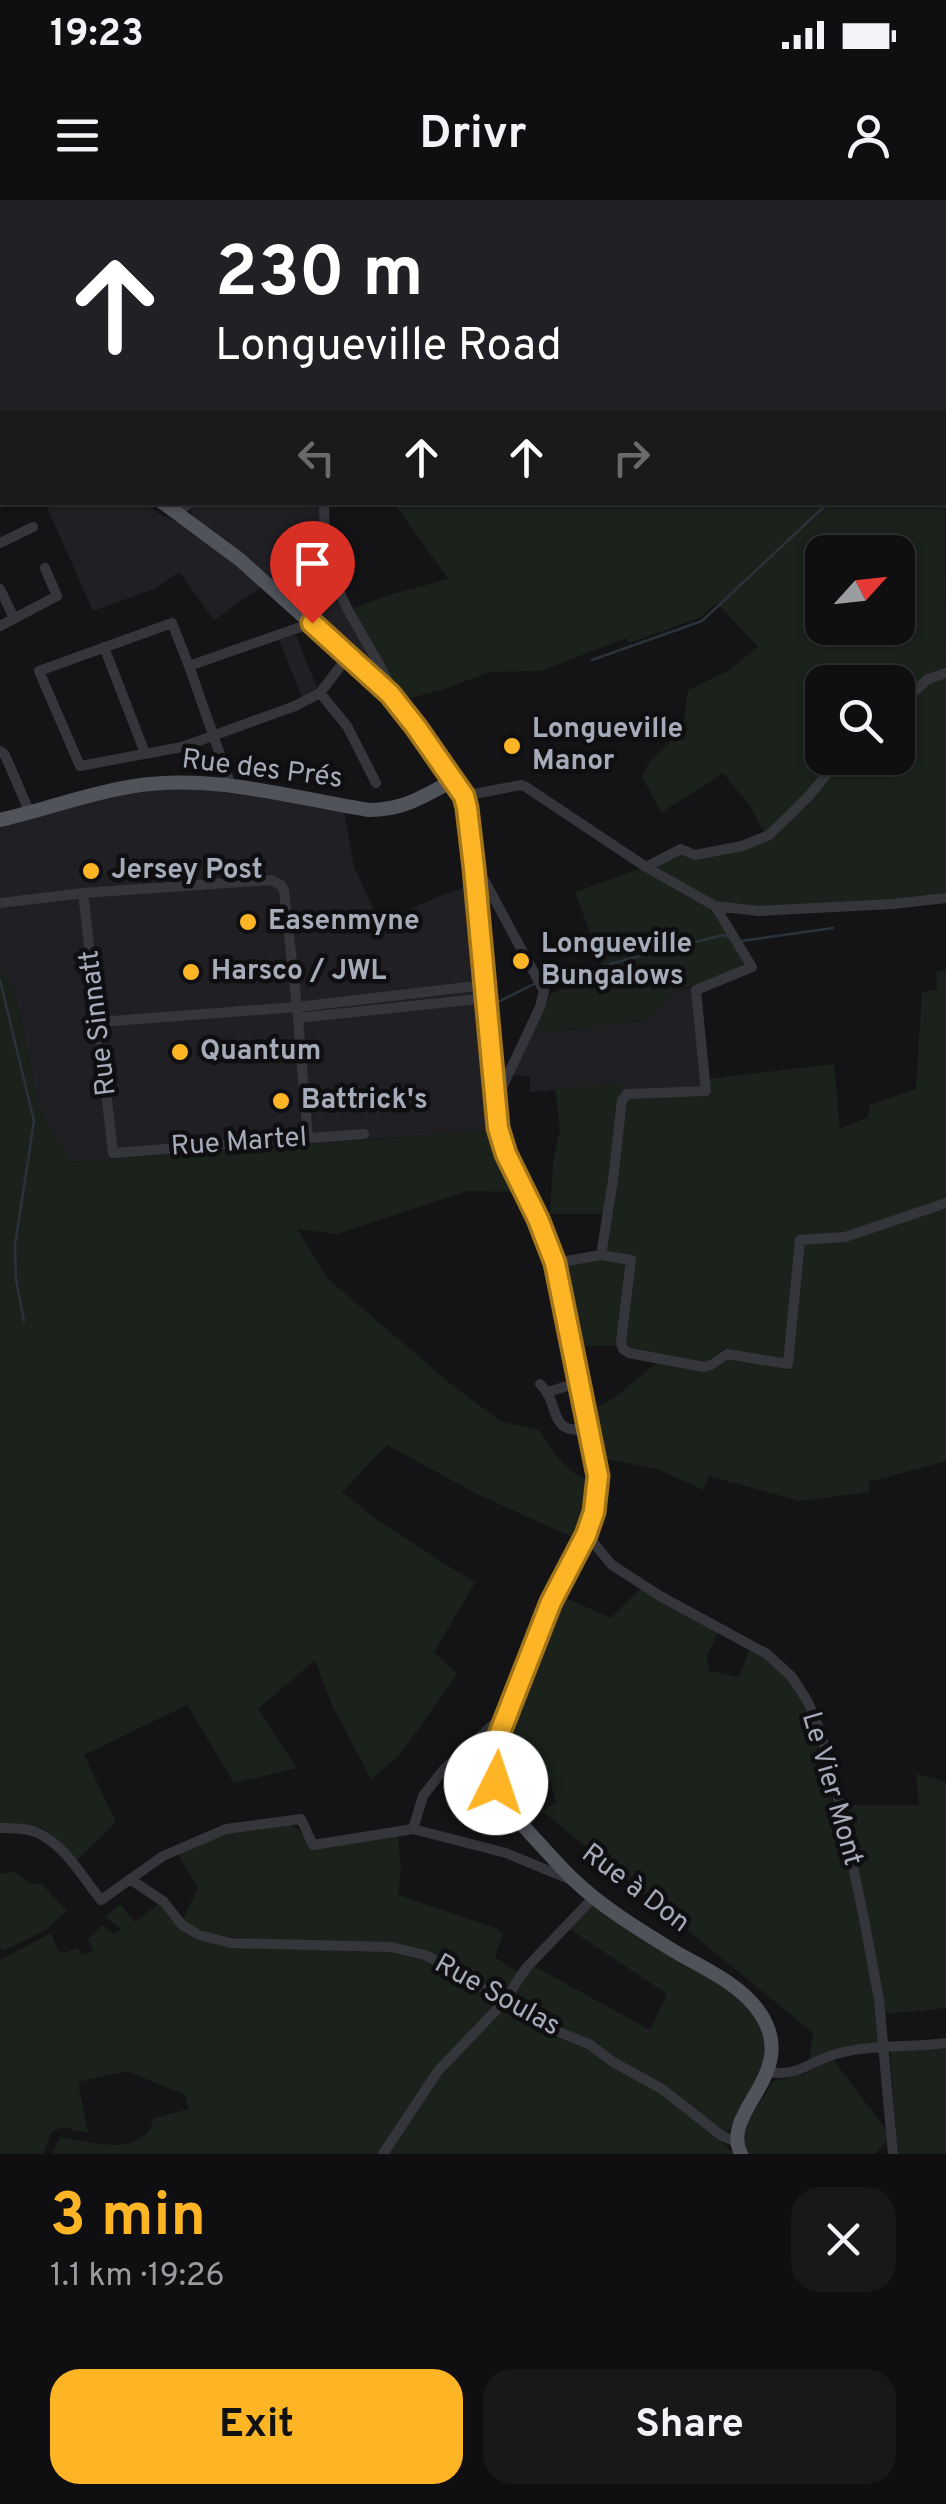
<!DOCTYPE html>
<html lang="en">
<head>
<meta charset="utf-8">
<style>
	:root { --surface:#0f0f11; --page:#18181a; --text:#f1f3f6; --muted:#9b9c9f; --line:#2f2f31; --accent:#fdb526 }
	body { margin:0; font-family:Overpass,sans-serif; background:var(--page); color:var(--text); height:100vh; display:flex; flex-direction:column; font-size:38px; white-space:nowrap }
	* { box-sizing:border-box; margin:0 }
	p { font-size:32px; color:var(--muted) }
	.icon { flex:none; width:55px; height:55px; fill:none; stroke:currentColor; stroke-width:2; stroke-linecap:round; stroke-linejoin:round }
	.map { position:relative; height:1954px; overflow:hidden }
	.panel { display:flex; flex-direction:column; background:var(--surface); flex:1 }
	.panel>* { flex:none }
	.top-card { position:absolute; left:0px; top:0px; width:948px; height:305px; box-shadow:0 2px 8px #0004,0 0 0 2px var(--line); background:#202124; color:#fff; overflow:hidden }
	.needle { width:65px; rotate:63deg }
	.fabs { position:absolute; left:805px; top:335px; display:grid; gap:20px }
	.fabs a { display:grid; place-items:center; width:110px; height:110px; border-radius:20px; background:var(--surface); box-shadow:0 2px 8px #0004,0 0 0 2px var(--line); font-size:50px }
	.pin { position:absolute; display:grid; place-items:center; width:85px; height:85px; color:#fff; margin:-102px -42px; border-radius:50% 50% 50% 0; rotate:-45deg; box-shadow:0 0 10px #0007 }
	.pin .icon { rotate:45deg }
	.me { position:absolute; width:110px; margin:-55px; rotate:4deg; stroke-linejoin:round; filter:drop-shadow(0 0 8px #0008) }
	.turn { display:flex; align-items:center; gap:35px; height:210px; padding:0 50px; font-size:45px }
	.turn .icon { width:130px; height:130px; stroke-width:2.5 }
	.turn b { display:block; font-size:70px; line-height:85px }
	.lanes { display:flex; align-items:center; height:95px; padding:0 50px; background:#0003; justify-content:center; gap:50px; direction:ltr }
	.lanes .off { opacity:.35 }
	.round { display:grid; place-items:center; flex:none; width:105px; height:105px; border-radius:30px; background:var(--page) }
	.headline { display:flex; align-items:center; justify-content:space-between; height:170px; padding:0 50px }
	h1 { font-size:60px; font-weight:700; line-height:75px; color:var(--accent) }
	.primary-button { display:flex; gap:20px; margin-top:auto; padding:20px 50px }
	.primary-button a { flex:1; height:115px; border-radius:30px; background:var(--accent); color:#111; font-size:40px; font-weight:700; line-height:115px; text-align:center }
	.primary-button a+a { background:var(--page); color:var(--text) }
	.status { display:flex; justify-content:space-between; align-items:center; height:70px; padding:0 50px; background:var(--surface); direction:ltr }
	.status svg { height:28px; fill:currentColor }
	header { display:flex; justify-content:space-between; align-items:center; height:130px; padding:0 50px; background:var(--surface); font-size:45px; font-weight:700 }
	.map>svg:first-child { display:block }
	.built { fill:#202024 }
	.green { fill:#1a221b; fill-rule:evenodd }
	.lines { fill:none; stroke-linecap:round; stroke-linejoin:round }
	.stream { stroke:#2a333b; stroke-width:2.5 }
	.minor { stroke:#35363c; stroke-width:10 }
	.major { stroke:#51535b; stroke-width:14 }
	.route-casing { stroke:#a47619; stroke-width:25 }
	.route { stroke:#fdb526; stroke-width:18 }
	.poi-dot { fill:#fdb526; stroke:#0f0f12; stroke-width:4 }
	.labels { text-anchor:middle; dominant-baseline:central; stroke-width:9; stroke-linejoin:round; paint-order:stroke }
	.poi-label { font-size:28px; font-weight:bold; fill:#a5abb8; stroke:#0f0f12; text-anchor:start }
	.street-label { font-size:28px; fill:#a5abb8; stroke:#0f0f12 }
</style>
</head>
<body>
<div class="status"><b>19:23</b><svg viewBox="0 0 49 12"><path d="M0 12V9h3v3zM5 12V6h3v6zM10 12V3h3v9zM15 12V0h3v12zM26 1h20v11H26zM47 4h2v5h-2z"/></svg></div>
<header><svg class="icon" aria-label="menu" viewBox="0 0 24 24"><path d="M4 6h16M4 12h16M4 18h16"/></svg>Drivr<svg class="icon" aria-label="person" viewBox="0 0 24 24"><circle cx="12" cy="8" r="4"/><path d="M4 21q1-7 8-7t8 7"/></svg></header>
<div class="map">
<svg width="946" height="1954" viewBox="0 0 946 1954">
	<rect width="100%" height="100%" fill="#141417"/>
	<path class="built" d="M45 303H147L156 312 171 319 194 333 241 369 261 387 214 420 179 372 154 389 93 411Z
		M197 303H321L328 365 381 477 192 319 190 307Z
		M296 435 317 488 302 498 279 440Z
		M174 588 230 591 344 610 354 667 380 723 444 694 468 686 494 930 70 962 39 909 15 791 0 770V625L107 596Z
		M693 787 701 886 622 891 620 883 530 892V876L510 875 531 834 647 820 672 793Z"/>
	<path class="green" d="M339 0H745L747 2H340Z
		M945 252 946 468 926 477 898 503V482H822V558H838L808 594 765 634 750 606 723 573C703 588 682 597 662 613L642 577 649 562 683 529 688 490 728 471 758 447 717 403 699 418 629 443 626 438 541 471 491 472 441 490 403 500 353 409 385 396 448 379 394 303 945 302ZM822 352H898V428H822Z
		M946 477V695L898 701 755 707 714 701 652 665 678 653 694 658 771 636 846 558H898V508L929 483Z
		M642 668 709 707 747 766 672 793 648 820 531 834 550 794 605 772 575 692Z
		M946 769V1000L844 1035 796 1036 785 1161 723 1149 705 1163 632 1150 625 1143 635 1058 606 1052 625 901 630 895 710 896 708 879 834 864 840 929 868 917 870 905 916 889 922 792 937 790 936 772Z
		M0 770 15 791 39 909 71 962 494 930 502 962 518 992 467 991 337 1034 297 1029 327 1078 452 1185 502 1222 539 1230C554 1252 566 1275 593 1281 590 1299 590 1325 577 1339L479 1295 387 1245 342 1292 379 1321 475 1383 434 1452 457 1474 400 1555 371 1579 332 1505 315 1460 258 1509 297 1568 234 1583 187 1505 84 1555 116 1622 75 1662 52 1635 41 1628 0 1625Z
		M621 883 622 891 619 896 605 1014H550L553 963 560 930 555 889Z
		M946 1006V1261L869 1282 870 1292 800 1301 709 1276 703 1290 660 1270 599 1257 590 1210 614 1198 659 1161 701 1171 729 1158 790 1170 803 1043Z
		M600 1059 629 1063 618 1146H575L561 1066Z
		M641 1388 718 1432 707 1456 709 1471 739 1477 750 1448C772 1461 792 1480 804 1503 821 1535 826 1572 834 1607 853 1685 868 1763 881 1842L808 1864 813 1833 542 1611 556 1602 550 1581 518 1591 532 1617 525 1623 497 1574 498 1553 523 1493 551 1411 562 1390 566 1398 611 1418Z
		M916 1574 946 1582V1808L885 1814 844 1605H919Z
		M290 1624 299 1630 312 1648 398 1636 401 1668 398 1695 498 1729 503 1734 495 1757 519 1773 501 1798 459 1766 430 1754 395 1745 230 1737 208 1733 182 1721 198 1688 177 1653 229 1632Z
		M14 1671 31 1684 41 1683 67 1711 44 1731 3 1751 0 1746V1674Z
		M161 1702 198 1738 394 1751C440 1763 461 1776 498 1806L435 1870 379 1954H53L60 1937C83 1941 129 1954 147 1933 151 1929 152 1923 154 1918L189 1909 185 1895 127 1871 78 1882 88 1933 62 1927 51 1933 43 1954H0V1760L51 1733 58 1750 64 1753 77 1748 82 1755 93 1751 88 1739 102 1725 114 1734 121 1729 105 1717 120 1704 135 1722Z
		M595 1702 743 1800 765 1829 764 1864 727 1934 669 1891 508 1803 532 1765 650 1830 667 1794 568 1728Z
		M501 1811 554 1837 586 1846 661 1893 703 1924 734 1954H386L434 1882Z
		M946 1847V1954H898L890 1850H924Z
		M832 1858 889 1934 888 1940 874 1954H748L745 1949 743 1929 774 1881 804 1874Z"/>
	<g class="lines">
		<path class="stream" d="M592 460 702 421 829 302
			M741 741 833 728
			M0 780 34 921 15 1045 16 1080 24 1121
			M543 781 723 735 729 737
			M494 804 536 783"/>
		<path class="minor" d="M336 0 337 2
			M782 2 783 0
			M814 2 817 0
			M0 77 2 76
			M0 179 2 176
			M324 302C324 324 325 345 330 366 340 404 370 445 388 481L390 494
			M177 314 190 302
			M0 343 33 327
			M0 389 14 418
			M312 423 189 466 172 423 39 471 80 566 182 547 295 506 320 493 348 456
			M0 426 57 396 45 368
			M104 447 145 553
			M189 466 231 586
			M320 493 347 526 376 583
			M898 506 928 479 946 473
			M0 551 5 555 30 613
			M464 596 521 585 526 587 646 667 715 706 759 711 893 704 946 698
			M473 667 484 680 544 791 540 807 496 900
			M646 667 681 649 695 655 742 646 769 635 808 597 840 558
			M83 693 113 953 364 934
			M0 703 83 693 271 680 281 685 284 690 297 807 485 785
			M298 818 487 798
			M99 822 297 807 308 938
			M601 1055 613 980 622 900 627 894 706 891 696 790 752 767 715 706
			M555 1063 601 1055 631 1060 621 1142 623 1149 629 1153 704 1167 711 1165 727 1154 788 1164 800 1040 845 1037 946 1003
			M540 1184C562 1205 546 1235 588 1229
			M548 1192 567 1186
			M587 1335 612 1365 660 1396 767 1454 792 1477 808 1502 821 1534 834 1579 863 1714 879 1800 893 1954
			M0 1628C13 1628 28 1628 40 1634 66 1647 83 1678 101 1700L163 1656 226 1629 301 1619 313 1645 413 1629 423 1596 444 1569 506 1513
			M413 1629 506 1653 569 1679
			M130 1679 164 1702 182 1725 199 1735 231 1743 391 1747 425 1755 465 1775 503 1803 538 1824 589 1844 613 1862 662 1889 722 1936 736 1942
			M769 1872C799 1877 810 1861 836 1854 872 1844 909 1848 946 1843
			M383 1954 438 1871 503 1803 526 1768 594 1697"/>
		<path class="major" d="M0 186 2 188
			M162 302 239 359 390 494 459 587 467 608 498 927 506 954 539 1019 555 1063 598 1276 594 1312 587 1335 551 1402 493 1550C492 1561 491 1570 495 1580 503 1604 522 1625 538 1642 550 1655 562 1669 575 1681 600 1705 632 1725 661 1743 694 1765 738 1780 760 1813 801 1874 719 1911 741 1954
			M0 620C45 610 88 593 134 586 211 573 292 598 369 610 404 610 424 596 454 580"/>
	</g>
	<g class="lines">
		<g class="route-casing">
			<path id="route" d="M312 423 390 494 416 527 464 596 467 608 474 668 498 928 506 954 538 1019 555 1063 598 1276 594 1312 586 1335 551 1402 493 1550 492 1567 496 1583"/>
		</g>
		<use href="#route" class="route"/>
	</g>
	<g class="poi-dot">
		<circle cx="512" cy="546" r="10"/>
		<circle cx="91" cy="671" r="10"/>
		<circle cx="248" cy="722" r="10"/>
		<circle cx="521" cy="761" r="10"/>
		<circle cx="191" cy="772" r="10"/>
		<circle cx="180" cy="852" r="10"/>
		<circle cx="281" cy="901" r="10"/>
	</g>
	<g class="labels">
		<g class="poi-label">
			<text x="532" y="530">Longueville<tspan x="532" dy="32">Manor</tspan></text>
			<text x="111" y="671">Jersey Post</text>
			<text x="268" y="722">Easenmyne</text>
			<text x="541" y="745">Longueville<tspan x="541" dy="32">Bungalows</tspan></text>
			<text x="211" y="772">Harsco / JWL</text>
			<text x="200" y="852">Quantum</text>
			<text x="301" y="901">Battrick's</text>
		</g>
		<g class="street-label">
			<text transform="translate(262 570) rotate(7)">Rue des Prés</text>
			<text transform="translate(99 823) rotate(-97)">Rue Sinnatt</text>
			<text transform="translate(239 943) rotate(-4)">Rue Martel</text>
			<text transform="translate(831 1589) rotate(74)">Le Vier Mont</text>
			<text transform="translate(635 1689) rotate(37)">Rue à Don</text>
			<text transform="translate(497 1796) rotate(29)">Rue Soulas</text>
		</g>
	</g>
</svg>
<div class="fabs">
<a><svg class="needle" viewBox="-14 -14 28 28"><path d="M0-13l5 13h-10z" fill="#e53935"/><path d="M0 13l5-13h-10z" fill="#9b9c9f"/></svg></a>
<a><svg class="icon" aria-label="search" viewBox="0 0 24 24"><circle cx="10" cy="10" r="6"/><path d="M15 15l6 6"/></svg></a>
</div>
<div class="pin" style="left:312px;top:423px;background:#d93025"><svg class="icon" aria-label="arrive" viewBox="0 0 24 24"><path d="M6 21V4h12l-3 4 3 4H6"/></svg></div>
<svg class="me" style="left:496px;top:1583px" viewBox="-20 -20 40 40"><circle r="19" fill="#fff"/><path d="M0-13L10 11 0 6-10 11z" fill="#fdb526"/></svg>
<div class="top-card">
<div class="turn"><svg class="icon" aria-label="ahead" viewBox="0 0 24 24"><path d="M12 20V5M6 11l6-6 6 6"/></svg><div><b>230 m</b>Longueville Road</div></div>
<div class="lanes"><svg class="icon off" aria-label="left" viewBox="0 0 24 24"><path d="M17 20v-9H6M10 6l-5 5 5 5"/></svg><svg class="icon" aria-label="ahead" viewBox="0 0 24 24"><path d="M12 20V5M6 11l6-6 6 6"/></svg><svg class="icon" aria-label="ahead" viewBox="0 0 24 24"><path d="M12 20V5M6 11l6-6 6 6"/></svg><svg class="icon off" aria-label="right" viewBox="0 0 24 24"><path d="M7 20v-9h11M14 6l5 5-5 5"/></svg></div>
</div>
</div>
<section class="panel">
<div class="headline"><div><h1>3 min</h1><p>1.1 km · 19:26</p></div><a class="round"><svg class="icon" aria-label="close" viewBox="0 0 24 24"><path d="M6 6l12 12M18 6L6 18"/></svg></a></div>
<div class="primary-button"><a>Exit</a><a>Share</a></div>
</section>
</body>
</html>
